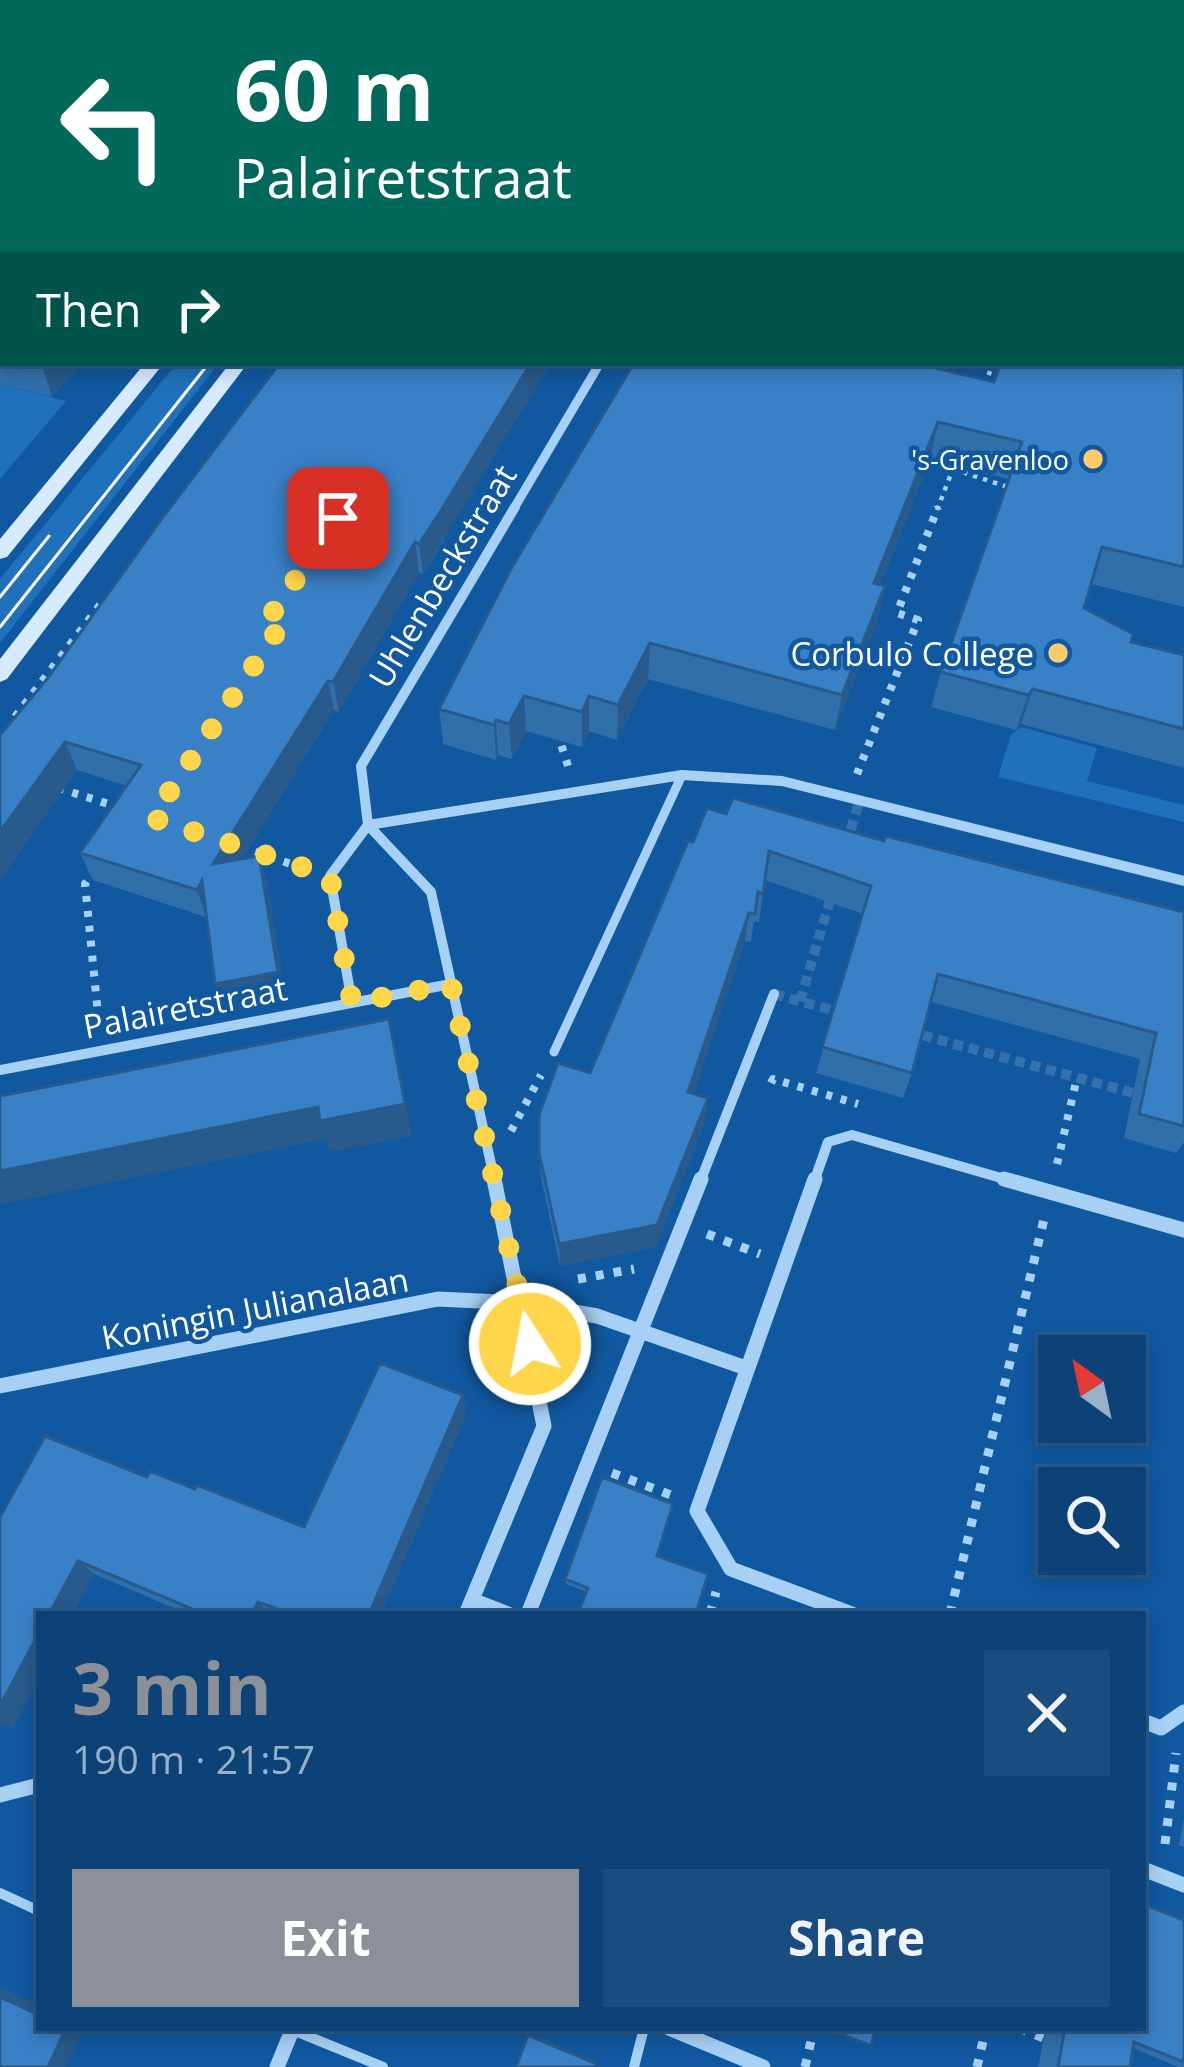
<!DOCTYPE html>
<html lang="en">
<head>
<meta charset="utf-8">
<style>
	:root { --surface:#0c4277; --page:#1a4d7f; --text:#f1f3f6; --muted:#9ab0c6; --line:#2c5b89; --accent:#8c9099 }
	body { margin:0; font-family:"Open Sans",sans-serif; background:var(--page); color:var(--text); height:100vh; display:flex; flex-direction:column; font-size:45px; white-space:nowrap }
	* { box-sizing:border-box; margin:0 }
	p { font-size:39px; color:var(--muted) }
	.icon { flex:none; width:66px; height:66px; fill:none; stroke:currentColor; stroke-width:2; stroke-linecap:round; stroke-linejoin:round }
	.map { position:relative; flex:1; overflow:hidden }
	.details { position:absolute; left:36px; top:1611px; width:1110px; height:420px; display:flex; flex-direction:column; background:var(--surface); border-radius:0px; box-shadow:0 6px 18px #0003,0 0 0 3px var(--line) }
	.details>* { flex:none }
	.banner { position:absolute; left:0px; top:0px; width:1185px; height:366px; box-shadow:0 6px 18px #0003,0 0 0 3px var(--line); background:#00695c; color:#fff; overflow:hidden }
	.needle { width:78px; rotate:327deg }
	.buttons { position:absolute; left:1038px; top:1335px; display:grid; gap:24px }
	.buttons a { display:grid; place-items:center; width:108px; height:108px; border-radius:0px; background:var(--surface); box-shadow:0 6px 18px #0003,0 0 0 3px var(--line); font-size:60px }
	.pin { position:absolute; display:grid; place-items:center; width:102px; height:102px; color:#fff; margin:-51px; border-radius:24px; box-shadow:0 6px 18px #0006 }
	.me { position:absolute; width:132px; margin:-66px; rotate:349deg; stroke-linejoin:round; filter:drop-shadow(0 0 9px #0008) }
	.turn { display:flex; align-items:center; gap:42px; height:252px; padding:0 36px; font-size:54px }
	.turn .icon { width:156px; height:156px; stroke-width:2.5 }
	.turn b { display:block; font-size:84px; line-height:102px }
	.then { display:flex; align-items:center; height:114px; padding:0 36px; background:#0003; gap:24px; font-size:45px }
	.round { display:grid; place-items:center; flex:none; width:126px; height:126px; border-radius:0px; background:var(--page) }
	.head { display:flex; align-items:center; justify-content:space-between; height:204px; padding:0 36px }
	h1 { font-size:72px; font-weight:700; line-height:90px; color:var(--accent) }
	.action { display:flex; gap:24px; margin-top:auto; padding:24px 36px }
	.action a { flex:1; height:138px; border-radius:0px; background:var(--accent); color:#fff; font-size:48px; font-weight:700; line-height:138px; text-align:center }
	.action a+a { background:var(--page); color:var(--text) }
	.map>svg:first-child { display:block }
	.green { fill:#1f71bc }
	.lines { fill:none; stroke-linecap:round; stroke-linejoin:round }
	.street-tunnel { stroke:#3471ad; stroke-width:10; stroke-dasharray:10 6; stroke-linecap:butt }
	.path-far2 { stroke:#a7d0f5; stroke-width:4.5; stroke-dasharray:4.5 6; stroke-linecap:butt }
	.path-far1 { stroke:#a7d0f5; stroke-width:8; stroke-dasharray:6 9; stroke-linecap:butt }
	.path { stroke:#a7d0f5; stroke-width:9; stroke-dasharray:8 10; stroke-linecap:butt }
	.lane-far1 { stroke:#a7d0f5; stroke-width:9 }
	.lane { stroke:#a7d0f5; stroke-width:10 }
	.street-far2 { stroke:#a7d0f5; stroke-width:9 }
	.street-far1 { stroke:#a7d0f5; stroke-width:10 }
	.street { stroke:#a7d0f5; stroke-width:15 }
	.secondary { fill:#d7ebfe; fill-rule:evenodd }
	.tram { stroke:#fff; stroke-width:3 }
	.wall { fill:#316faa }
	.shaded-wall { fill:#285a8b }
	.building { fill:#3981c6; stroke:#285a8b; stroke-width:3 }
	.route { stroke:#ffd54a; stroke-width:21; stroke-dasharray:0 37.8 }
	.poi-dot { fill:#ffca6b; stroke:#10589f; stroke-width:4.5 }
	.labels { text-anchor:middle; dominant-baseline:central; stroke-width:9; stroke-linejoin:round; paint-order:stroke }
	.far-poi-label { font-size:27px; fill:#fff; stroke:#10589f; text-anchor:end }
	.street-label { font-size:33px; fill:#fff; stroke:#10589f }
	.poi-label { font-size:33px; fill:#fff; stroke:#10589f; text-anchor:end }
</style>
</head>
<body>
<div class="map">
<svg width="1184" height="2067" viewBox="0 0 1184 2067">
	<rect width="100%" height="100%" fill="#10589f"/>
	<path class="green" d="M0 0H1184V304L1182 3H3V48Z
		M177 363H219L0 643V579Z
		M0 384 66 401 0 479Z
		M1021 727 1097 748 1087 781 1184 805V822L998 777 1011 735Z"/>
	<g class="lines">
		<path class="street-tunnel" d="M846 845 860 799
			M774 994 847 1014
			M800 1001 834 887
			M907 1031 1148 1097"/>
		<path class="path-far2" d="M978 0 994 3
			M985 385 993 363
			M953 469 1014 489
			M937 510 956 461"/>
		<path class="path-far1" d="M15 717 100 605
			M562 732 559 738 569 769
			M857 774 918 620 897 613 938 507
			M58 788 118 807
			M241 847 306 869
			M95 869 85 884 99 1024
			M771 1083 773 1079 858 1104
			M511 1131 541 1075
			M1057 1164 1077 1078"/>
		<path class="path" d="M707 1234 760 1254
			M578 1279 634 1269
			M612 1473 671 1495
			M710 1614 716 1592
			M950 1614 1044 1219
			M1165 1844 1176 1753
			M1019 2028 1051 2041
			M805 2067 814 2028
			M977 2067 986 2028"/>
		<path class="lane-far1" d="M554 1052 682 775"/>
		<path class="lane" d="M0 1893 39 1911
			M288 2028 383 2067
			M634 2067 644 2028"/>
		<path class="street-far2" d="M513 510 600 363"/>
		<path class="street-far1" d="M368 825 682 775 782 781 1184 881
			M352 1003 330 876 368 825
			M0 1070 451 984
			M495 1182 431 892 368 825 361 766 515 507
			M700 1182 774 994
			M814 1182 828 1142 852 1135 1015 1182"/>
		<path class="street" d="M815 1179 697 1511 731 1569 852 1614
			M1004 1179 1184 1230
			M0 1386 438 1299 522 1303 597 1316 746 1368
			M472 1600 508 1614
			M466 1614 544 1426 494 1179
			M528 1614 701 1179
			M1143 1721 1161 1728 1184 1712
			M0 1795 39 1785
			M1143 1869 1184 1885
			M669 2028 763 2067
			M277 2067 293 2028"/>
		<path class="secondary" d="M145 363H164L7 557 0 559V539Z
			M230 363H248L7 679 0 682V659Z"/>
		<path class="tram" d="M0 597 49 536
			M0 627 209 363"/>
	</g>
	<path class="wall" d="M0 302 3 303V363H82L52 397 0 384Z
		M1184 316V607L1091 584 1084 608 1131 642 1184 655V768L1021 724 1016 730 931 707 941 672 1009 479 930 460 880 585 885 586 877 622 835 730 648 679 617 740 589 731 582 747 526 731 512 759 498 755 496 760 443 744 439 709 634 363H930L928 367 994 382Z
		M163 517 445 540 423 574 419 573 339 712 334 710 242 859 259 856 267 883 286 998 225 1009 206 917 93 880 80 853 127 786 77 770 0 880V735L47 679Z
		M726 814 884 841 1184 912V1142L1176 1153 1124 1138 1140 1059 931 1002 912 1073 903 1098 816 1073 863 914 765 880 759 922 754 921 751 942 745 941 694 1093 708 1098 705 1122 656 1247 560 1266 541 1177 539 1153 590 1073 693 842Z
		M467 1413 381 1614H188L94 1574 73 1614H39L13 1728 0 1723V1517L147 1477 195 1489 304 1527Z
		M657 1556 696 1614H579L587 1592 566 1584 565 1579Z
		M1184 1818V1847L1179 1845Z
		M1184 1920V2067H1178L1133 2048 1130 2067H1038L1046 2028H1143Z"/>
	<path class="shaded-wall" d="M3 189V244L0 247V192Z
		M41 363H82L52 397Z
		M531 363H551L423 574 419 544Z
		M938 422 930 460 866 619 874 583Z
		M415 542 419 573 339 712 333 682Z
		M885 586 877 622 835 730 842 695Z
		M650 643 648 679 617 740 618 705Z
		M328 681 334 710 222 891 213 864Z
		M1033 689 1021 724 1016 730 1028 695Z
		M524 696 526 731 512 759 509 724Z
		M589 696V731L582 747V712Z
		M496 720 498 755 496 760 494 725Z
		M65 742 77 770 0 880V832Z
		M259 856 267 883 286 998 225 1009 215 984Z
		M202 881 206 917 197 890Z
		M749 913 745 941 686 1117 688 1092Z
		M389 1019 412 1136 330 1152 326 1139 0 1205V1171Z
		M708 1098 705 1122 656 1247 560 1266 559 1244Z
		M463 1395 467 1413 381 1614H369Z
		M78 1561 94 1574 73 1614H49Z
		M258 1602 269 1614H252Z
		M39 1633V1678L13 1728 0 1723V1706Z
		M0 1987 39 2005V2015L0 1997Z
		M66 2028H84L66 2067H48Z
		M530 2033 596 2061 597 2064 528 2035Z"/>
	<path class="building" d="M3 132V189L0 192V135Z
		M0 302 3 303V348L0 347Z
		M1182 316H1184V567L1102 547 1084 608 1133 634 1131 642 1184 655V729L1033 689 1028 695 941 672 1022 442 938 422 874 583 885 586 842 695 650 643 618 705 589 696 582 712 524 696 509 724 496 720 494 725 439 709 512 567 634 363H919L918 364 994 382 1001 363H1182Z
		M280 363H531L442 509 419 544 415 542 333 682 328 681 213 864 259 856 278 972 215 984 202 881 197 890 80 853 141 765 65 742 0 832V735L47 679 163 517Z
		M733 798 884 841 886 836 1184 912V1126L1139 1114 1156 1033 938 974 912 1073 822 1047 871 886 769 851 763 894 758 892 755 914 749 913 688 1092 708 1098 657 1225 559 1244 539 1153V1115L558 1063 590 1073 688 841 693 842 707 808 726 814Z
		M389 1019 405 1104 320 1121 318 1107 0 1171V1096Z
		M380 1363 463 1395 369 1614H290L258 1602 252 1614H204L78 1561 49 1614H39V1633L0 1706V1517L45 1436 147 1477 150 1471 195 1489 197 1485 304 1527Z
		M602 1477 673 1504 657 1556 708 1574 696 1614H586L579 1611 588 1588 565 1579Z
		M1143 1904 1184 1920V2062L1134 2042 1130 2067H1058L1065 2028H1143Z
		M0 1997 39 2015V2028H66L48 2067H0Z
		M826 2028H875L871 2046Z
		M528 2035 597 2064 596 2067H516Z"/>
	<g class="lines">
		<path class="route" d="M338 518 267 621 281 625 152 818 330 876 352 1003 451 984 530 1344"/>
	</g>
	<g class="poi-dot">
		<circle cx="1093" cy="459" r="12"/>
		<circle cx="1058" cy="653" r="12"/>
	</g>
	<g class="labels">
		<g class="far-poi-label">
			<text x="1069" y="459">'s-Gravenloo</text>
		</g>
		<g class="street-label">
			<text transform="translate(442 576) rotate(-59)">Uhlenbeckstraat</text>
			<text transform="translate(185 1007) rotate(-11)">Palairetstraat</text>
			<text transform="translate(255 1308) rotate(-11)">Koningin Julianalaan</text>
		</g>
		<g class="poi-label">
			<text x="1034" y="653">Corbulo College</text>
		</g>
	</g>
</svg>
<div class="buttons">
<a><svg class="needle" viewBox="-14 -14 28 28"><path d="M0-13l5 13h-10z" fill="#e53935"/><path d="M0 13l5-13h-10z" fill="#9ab0c6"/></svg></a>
<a><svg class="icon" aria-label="search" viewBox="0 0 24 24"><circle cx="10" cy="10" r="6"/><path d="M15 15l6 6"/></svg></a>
</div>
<div class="pin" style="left:338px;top:518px;background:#d93025"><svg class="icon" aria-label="arrive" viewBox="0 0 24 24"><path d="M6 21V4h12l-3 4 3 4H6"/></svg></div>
<svg class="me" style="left:530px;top:1344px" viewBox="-20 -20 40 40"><circle r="17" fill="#ffd54a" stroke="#fff" stroke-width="3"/><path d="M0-11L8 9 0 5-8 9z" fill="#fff"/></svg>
<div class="banner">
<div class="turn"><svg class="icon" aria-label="left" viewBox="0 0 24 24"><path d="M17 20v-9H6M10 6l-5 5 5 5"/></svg><div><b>60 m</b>Palairetstraat</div></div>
<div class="then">Then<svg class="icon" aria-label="right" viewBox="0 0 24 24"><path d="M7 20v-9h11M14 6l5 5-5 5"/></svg></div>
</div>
<section class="details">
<div class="head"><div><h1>3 min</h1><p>190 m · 21:57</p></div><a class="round"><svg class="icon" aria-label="close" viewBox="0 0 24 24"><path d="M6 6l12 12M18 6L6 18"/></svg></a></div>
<div class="action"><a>Exit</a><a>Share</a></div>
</section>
</div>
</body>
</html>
